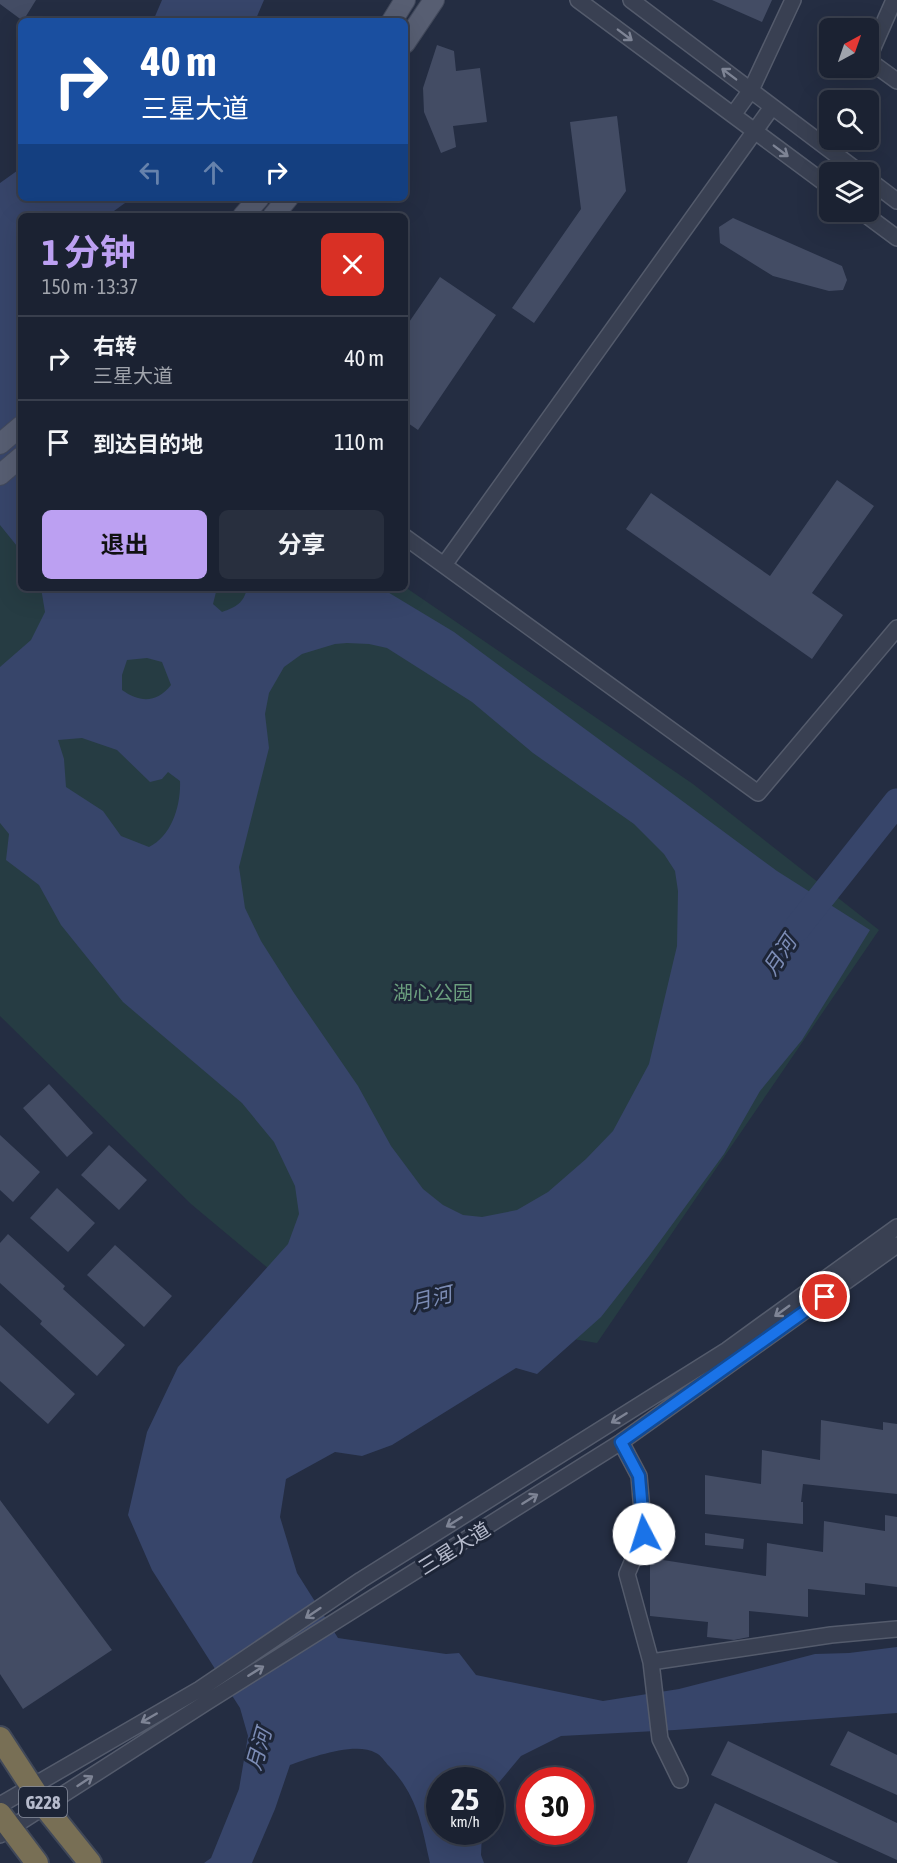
<!DOCTYPE html>
<html lang="zh">
<head>
<meta charset="utf-8">
<style>
	:root { --surface:#1b2232; --page:#282f3e; --text:#f1f3f6; --muted:#a0a4ac; --line:#393f4d; --accent:#bca0f2 }
	body { margin:0; font-family:"Asap Condensed","Noto Sans SC",sans-serif; background:var(--page); color:var(--text); height:100vh; display:flex; flex-direction:column; font-size:22px; white-space:nowrap }
	* { box-sizing:border-box; margin:0 }
	p { font-size:20px; color:var(--muted) }
	.icon { flex:none; width:33px; height:33px; fill:none; stroke:currentColor; stroke-width:2; stroke-linecap:round; stroke-linejoin:round }
	.map { position:relative; flex:1; overflow:hidden }
	.drawer { position:absolute; left:18px; top:213px; width:390px; height:378px; display:flex; flex-direction:column; background:var(--surface); border-radius:9px; box-shadow:0 6px 24px #0002,0 0 0 2px var(--line) }
	.drawer>* { flex:none }
	.hud { position:absolute; left:18px; top:18px; width:390px; height:183px; border-radius:9px; box-shadow:0 6px 24px #0002,0 0 0 2px var(--line); background:#1a4fa0; color:#fff; overflow:hidden }
	.needle { width:39px; rotate:40deg }
	.buttons { position:absolute; left:819px; top:18px; display:grid; gap:12px }
	.buttons a { display:grid; place-items:center; width:60px; height:60px; border-radius:9px; background:var(--surface); box-shadow:0 6px 24px #0002,0 0 0 2px var(--line); font-size:30px }
	.speed { position:absolute; left:426px; top:1767px; display:flex; gap:12px; font-size:30px; font-weight:700; text-align:center }
	.speed>* { display:grid; place-content:center; width:78px; height:78px; border-radius:50%; background:var(--surface); box-shadow:0 6px 24px #0002,0 0 0 2px var(--line); line-height:1 }
	.speed small { font-size:15px; font-weight:400 }
	.speed .limit { border:9px solid #d22; background:#fff; color:#111 }
	.pin { position:absolute; display:grid; place-items:center; width:51px; height:51px; color:#fff; margin:-26px; border:3px solid #fff; border-radius:50%; box-shadow:0 2px 6px #0007 }
	.me { position:absolute; width:66px; margin:-33px; rotate:355deg; stroke-linejoin:round; filter:drop-shadow(0 0 4px #0008) }
	.turn { display:flex; align-items:center; gap:21px; height:126px; padding:0 24px; font-size:27px }
	.turn .icon { width:78px; height:78px; stroke-width:2.5 }
	.turn b { display:block; font-size:42px; line-height:51px }
	.lanes { display:flex; align-items:center; height:57px; padding:0 24px; background:#0003; justify-content:center; gap:30px; direction:ltr }
	.lanes .off { opacity:.35 }
	.round { display:grid; place-items:center; flex:none; width:63px; height:63px; border-radius:9px; background:var(--page) }
	.summary { display:flex; align-items:center; justify-content:space-between; height:102px; padding:0 24px }
	h1 { font-size:36px; font-weight:700; line-height:45px; color:var(--accent) }
	.action { display:flex; gap:12px; margin-top:auto; padding:12px 24px }
	.action a { flex:1; height:69px; border-radius:9px; background:var(--accent); color:#111; font-size:24px; font-weight:700; line-height:69px; text-align:center }
	.action a+a { background:var(--page); color:var(--text) }
	ul { padding:0; list-style:none }
	li { display:flex; align-items:center; gap:18px; height:84px; padding:0 24px; border-top:2px solid var(--line) }
	li div { flex:1 }
	li b { display:block; font-size:22px }
	li em { font-style:normal }
	.map>svg:first-child { display:block }
	.green { fill:#263c43 }
	.water { fill:#37456a; fill-rule:evenodd }
	.lines { fill:none; stroke-linecap:round; stroke-linejoin:round }
	.river { stroke:#37456a; stroke-width:27 }
	.building { fill:#434c64 }
	.minor-casing { stroke:#545b6c; stroke-width:18 }
	.major-casing { stroke:#42495b; stroke-width:22 }
	.highway-casing { stroke:#404859; stroke-width:26 }
	.minor { stroke:#394052; stroke-width:15 }
	.major { stroke:#575e72; stroke-width:20 }
	.highway { stroke:#786f55; stroke-width:22 }
	.oneway { stroke:#7e8495 }
	.route-casing { stroke:#114b97; stroke-width:15 }
	.route { stroke:#1a73e8; stroke-width:10 }
	.labels { text-anchor:middle; dominant-baseline:central; stroke-width:6; stroke-linejoin:round; paint-order:stroke }
	.shield { fill:#1d2537; stroke:#888e9f; stroke-width:1.5 }
	.shield-label { font-size:18px; font-weight:bold; fill:#b6bbcc }
	.park-label { font-size:20px; fill:#6b9e7e; stroke:#1d2537 }
	.street-label { font-size:20px; fill:#b6bbcc; stroke:#1d2537 }
	.water-label { font-size:21px; font-style:italic; fill:#7c8cb5; stroke:#1d2537 }
</style>
</head>
<body>
<div class="map">
<svg width="897" height="1863" viewBox="0 0 897 1863">
	<rect width="100%" height="100%" fill="#242d42"/>
	<path class="green" d="M21 433V588L405 587 693 784 879 930 597 1343 299 1294 191 1204 0 1016V451Z"/>
	<path class="water" d="M162 0H264L255 21H153Z
		M21 168V198H132L107 216H21V551L0 525V183Z
		M41 588H217L213 604 222 612C236 607 244 603 247 588H381L454 632 777 871 870 930 802 1040 760 1091 724 1154 649 1256 601 1317 537 1374 516 1368 392 1445 362 1456 335 1452 286 1479 280 1517 297 1573 338 1638 446 1654 459 1653 476 1675 603 1701 679 1689 815 1654 849 1653 897 1647V1713L675 1730 561 1736 521 1756 491 1792 490 1780H440V1832H482L481 1855 484 1863H430C421 1823 418 1797 389 1766 385 1762 381 1755 376 1753 355 1741 310 1758 290 1765L275 1809 252 1863H204L211 1858 239 1789 248 1736 240 1708 152 1570 128 1515 147 1432 178 1367 288 1244 299 1214 295 1186 274 1142 242 1103 123 1002 61 925 39 885 6 860 9 834 0 823V667L31 640 45 612ZM347 643 369 644 387 648 472 702 533 753 634 824 664 854 675 871 678 891 677 946 649 1064 613 1131 586 1159 548 1192 517 1210 482 1217 463 1215 443 1205 423 1189 391 1146 358 1086 294 993 261 941 245 908 239 867 269 748 265 714 269 693 284 667 302 654 335 644ZM147 658 162 662 171 685C157 703 140 703 122 690V675L127 660ZM82 738 117 750 150 782 162 779 168 772 180 781C181 805 172 836 149 847L121 836 103 811 66 787 64 759 58 740Z"/>
	<g class="lines">
		<path class="river" d="M797 928 897 802"/>
	</g>
	<path class="building" d="M0 0H36L23 21 0 4Z
		M712 0H772L762 22Z
		M437 45 454 51 456 71 480 68 487 122 453 126 456 147 441 153 424 112 423 88Z
		M617 116 626 191 534 323 512 308 581 209 570 122Z
		M733 218 842 266 847 280 843 290 829 291 773 276 720 243 719 227Z
		M440 277 496 315 418 430 405 421V328Z
		M837 480 874 506 812 593 843 615 812 659 626 529 651 493 770 576Z
		M49 1084 93 1133 67 1157 23 1108Z
		M0 1135 40 1172 13 1202 0 1190Z
		M109 1145 147 1180 119 1210 81 1175Z
		M57 1188 95 1223 68 1252 30 1218Z
		M8 1234 65 1286 63 1289 125 1345 97 1376 40 1324 42 1321 0 1283V1243Z
		M115 1245 172 1296 144 1327 87 1275Z
		M0 1325 75 1394 48 1424 0 1381Z
		M821 1420 883 1430V1422L897 1424V1494L803 1484 801 1502H803V1524L705 1514V1475L761 1484 762 1450 820 1460Z
		M0 1500 112 1650 23 1709 0 1674Z
		M885 1515 897 1517V1587L865 1583V1595L808 1589V1617L749 1611V1637L734 1640 707 1637 708 1622 650 1616V1558L766 1576 767 1543 823 1552 824 1521 885 1531Z
		M705 1533 744 1539 743 1549 705 1545Z
		M848 1731 897 1755V1795L830 1765Z
		M728 1741 897 1823V1860L711 1775Z
		M715 1803 839 1863H687Z"/>
	<g class="lines">
		<g class="minor-casing">
			<path id="minor" d="M578 0 830 187
				M631 0 859 172
				M868 59 894 0
				M868 60 897 81
				M733 115 751 90 793 0
				M868 179 897 201
				M862 212 897 238
				M405 537 758 793 897 628
				M444 565 772 107
				M621 1442 639 1476 644 1534 627 1574 651 1662 660 1739 680 1780
				M651 1662 831 1635 897 1629
				M0 1805 200 1689 361 1580 727 1350 897 1227
				M0 1835 207 1702 621 1442 897 1245"/>
		</g>
		<g class="major-casing">
			<path id="major" d="M392 21 405 0
				M405 43 434 0
				M243 216 259 198
				M273 216 288 198
				M0 444 21 426
				M0 475 21 457"/>
		</g>
		<g class="highway-casing">
			<path id="highway" d="M0 1738 45 1807 90 1863
				M0 1814 37 1863"/>
		</g>
		<use href="#minor" class="minor"/>
		<use href="#major" class="major"/>
		<use href="#highway" class="highway"/>
	</g>
	<defs><path id="oneway-shaft" d="M-6 0H5M1.5-3L5.5 0L1.5 3" fill="none" stroke-width="1.6" stroke-linecap="round" stroke-linejoin="round" transform="scale(1.5)"/></defs>
	<g class="oneway">
		<use href="#oneway-shaft" transform="translate(625 35) rotate(37)"/>
		<use href="#oneway-shaft" transform="translate(729 74) rotate(-143)"/>
		<use href="#oneway-shaft" transform="translate(781 151) rotate(37)"/>
		<use href="#oneway-shaft" transform="translate(782 1311) rotate(144)"/>
		<use href="#oneway-shaft" transform="translate(619 1418) rotate(148)"/>
		<use href="#oneway-shaft" transform="translate(530 1499) rotate(-32)"/>
		<use href="#oneway-shaft" transform="translate(454 1522) rotate(148)"/>
		<use href="#oneway-shaft" transform="translate(313 1613) rotate(146)"/>
		<use href="#oneway-shaft" transform="translate(256 1671) rotate(-32)"/>
		<use href="#oneway-shaft" transform="translate(149 1718) rotate(150)"/>
		<use href="#oneway-shaft" transform="translate(85 1781) rotate(-33)"/>
	</g>
	<g class="lines">
		<g class="route-casing">
			<path id="route" d="M644 1534 639 1476 621 1442 825 1297"/>
		</g>
		<use href="#route" class="route"/>
	</g>
	<g class="labels">
		<rect class="shield" x="19" y="1787" width="48" height="30" rx="4.5"/>
		<g class="shield-label">
			<text x="43" y="1802">G228</text>
		</g>
		<g class="park-label">
			<text x="433" y="992">湖心公园</text>
		</g>
		<g class="street-label">
			<text transform="translate(454 1548) rotate(-32)">三星大道</text>
		</g>
		<g class="water-label">
			<text transform="translate(779 955) rotate(-57)">月河</text>
			<text transform="translate(431 1298) rotate(-14)">月河</text>
			<text transform="translate(258 1749) rotate(-74)">月河</text>
		</g>
	</g>
</svg>
<div class="buttons">
<a><svg class="needle" viewBox="-14 -14 28 28"><path d="M0-13l5 13h-10z" fill="#e53935"/><path d="M0 13l5-13h-10z" fill="#a0a4ac"/></svg></a>
<a><svg class="icon" aria-label="search" viewBox="0 0 24 24"><circle cx="10" cy="10" r="6"/><path d="M15 15l6 6"/></svg></a>
<a><svg class="icon" aria-label="layers" viewBox="0 0 24 24"><path d="M12 4l9 5-9 5-9-5zM3 14l9 5 9-5"/></svg></a>
</div>
<div class="speed"><div>25<small>km/h</small></div><div class="limit">30</div></div>
<div class="pin" style="left:825px;top:1297px;background:#d93025"><svg class="icon" aria-label="arrive" viewBox="0 0 24 24"><path d="M6 21V4h12l-3 4 3 4H6"/></svg></div>
<svg class="me" style="left:644px;top:1534px" viewBox="-20 -20 40 40"><circle r="19" fill="#fff"/><path d="M0-13L10 11 0 6-10 11z" fill="#1a73e8"/></svg>
<div class="hud">
<div class="turn"><svg class="icon" aria-label="right" viewBox="0 0 24 24"><path d="M7 20v-9h11M14 6l5 5-5 5"/></svg><div><b>40 m</b>三星大道</div></div>
<div class="lanes"><svg class="icon off" aria-label="left" viewBox="0 0 24 24"><path d="M17 20v-9H6M10 6l-5 5 5 5"/></svg><svg class="icon off" aria-label="ahead" viewBox="0 0 24 24"><path d="M12 20V5M6 11l6-6 6 6"/></svg><svg class="icon" aria-label="right" viewBox="0 0 24 24"><path d="M7 20v-9h11M14 6l5 5-5 5"/></svg></div>
</div>
<section class="drawer">
<div class="summary"><div><h1>1 分钟</h1><p>150 m · 13:37</p></div><a class="round" style="background:#d93025;color:#fff"><svg class="icon" aria-label="close" viewBox="0 0 24 24"><path d="M6 6l12 12M18 6L6 18"/></svg></a></div>
<ul>
<li><svg class="icon" aria-label="right" viewBox="0 0 24 24"><path d="M7 20v-9h11M14 6l5 5-5 5"/></svg><div><b>右转</b><p>三星大道</p></div><em>40 m</em></li>
<li><svg class="icon" aria-label="arrive" viewBox="0 0 24 24"><path d="M6 21V4h12l-3 4 3 4H6"/></svg><div><b>到达目的地</b></div><em>110 m</em></li>
</ul>
<div class="action"><a>退出</a><a>分享</a></div>
</section>
</div>
</body>
</html>
